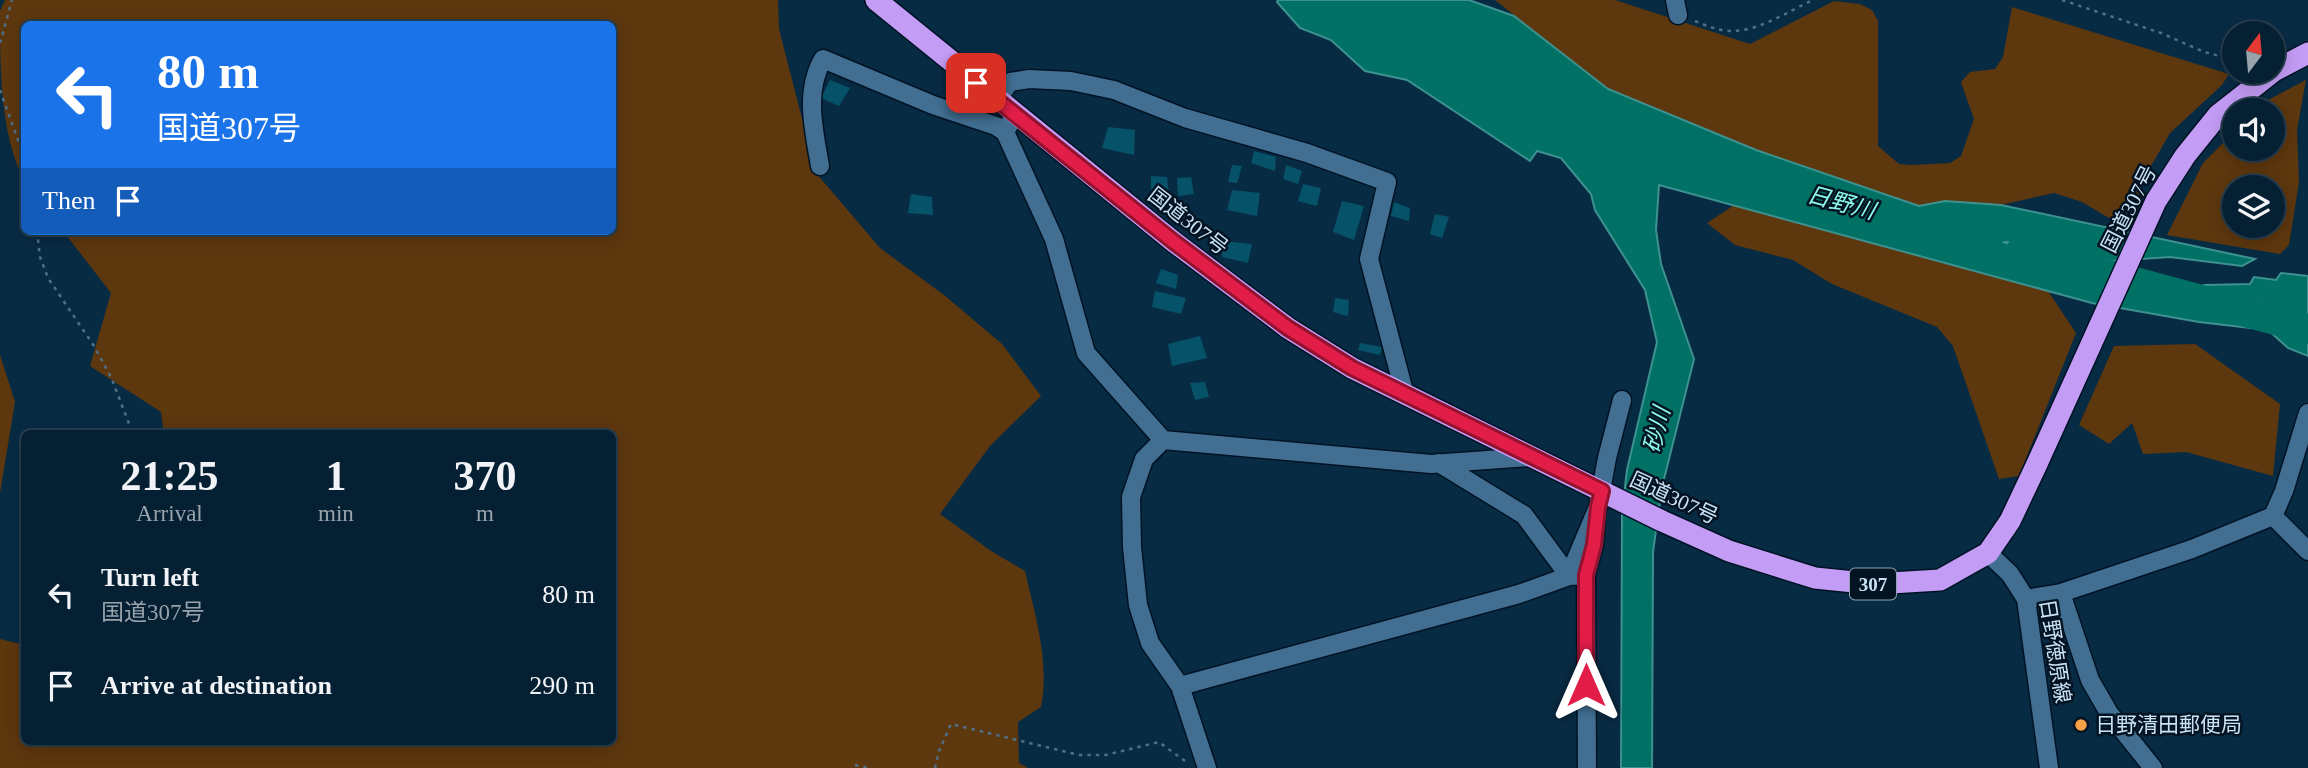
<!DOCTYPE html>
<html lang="en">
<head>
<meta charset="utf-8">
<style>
	:root { --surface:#062033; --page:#142d3f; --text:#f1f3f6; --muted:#98a3ac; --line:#273e4e }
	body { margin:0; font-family:"Times New Roman","Noto Sans JP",serif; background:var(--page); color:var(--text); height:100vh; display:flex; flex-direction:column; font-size:26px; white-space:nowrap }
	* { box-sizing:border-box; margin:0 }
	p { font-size:23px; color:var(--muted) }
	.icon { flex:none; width:38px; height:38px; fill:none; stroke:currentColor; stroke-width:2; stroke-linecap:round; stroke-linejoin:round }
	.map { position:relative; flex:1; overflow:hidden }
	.side { position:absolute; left:21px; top:430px; width:595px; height:315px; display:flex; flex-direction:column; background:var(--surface); border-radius:10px; box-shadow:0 4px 18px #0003,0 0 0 2px var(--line) }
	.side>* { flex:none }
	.top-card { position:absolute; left:21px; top:21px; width:595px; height:214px; border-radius:10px; box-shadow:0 4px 18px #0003,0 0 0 2px var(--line); background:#1a73e8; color:#fff; overflow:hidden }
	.needle { width:46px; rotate:16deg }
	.fabs { position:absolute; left:2222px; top:21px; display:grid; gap:14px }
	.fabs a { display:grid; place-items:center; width:63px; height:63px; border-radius:50%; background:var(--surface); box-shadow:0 4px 18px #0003,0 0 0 2px var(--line); font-size:35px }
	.pin { position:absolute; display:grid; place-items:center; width:60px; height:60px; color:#fff; margin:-30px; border-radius:14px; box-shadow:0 4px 10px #0006 }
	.me { position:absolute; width:77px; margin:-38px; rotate:0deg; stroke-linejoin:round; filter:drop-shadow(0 0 5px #0008) }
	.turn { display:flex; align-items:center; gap:24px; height:147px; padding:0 21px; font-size:32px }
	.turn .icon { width:91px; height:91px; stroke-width:2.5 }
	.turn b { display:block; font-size:49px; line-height:60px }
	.then { display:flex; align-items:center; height:66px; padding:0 21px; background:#0003; gap:14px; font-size:26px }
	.eta { display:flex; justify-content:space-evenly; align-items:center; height:119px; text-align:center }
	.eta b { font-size:42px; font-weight:800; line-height:49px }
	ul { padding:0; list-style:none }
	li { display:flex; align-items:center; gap:21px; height:91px; padding:0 21px }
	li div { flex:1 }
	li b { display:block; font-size:26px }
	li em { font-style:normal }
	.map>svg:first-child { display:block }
	.green { fill:#5d370e; fill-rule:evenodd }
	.water { fill:#017065; stroke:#3d9290; stroke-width:2; fill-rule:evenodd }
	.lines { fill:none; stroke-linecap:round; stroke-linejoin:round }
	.river { stroke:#017065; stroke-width:30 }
	.building { fill:#065268 }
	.street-casing { stroke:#001324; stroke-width:21 }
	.secondary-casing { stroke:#001324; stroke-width:21 }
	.highway-casing { stroke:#001324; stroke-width:24 }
	.path { stroke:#506f86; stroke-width:2.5; stroke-dasharray:3.5 5; stroke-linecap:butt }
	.street { stroke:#416e91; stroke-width:18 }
	.secondary { stroke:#416e91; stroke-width:18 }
	.highway { stroke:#c39cf5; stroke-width:21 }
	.route-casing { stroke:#92132f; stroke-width:18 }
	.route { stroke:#e11d48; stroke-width:12 }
	.poi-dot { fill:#f7a148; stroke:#031321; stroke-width:2.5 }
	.labels { text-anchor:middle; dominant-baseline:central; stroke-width:5; stroke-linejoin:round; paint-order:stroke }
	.shield { fill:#031321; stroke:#8ea4b6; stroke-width:2 }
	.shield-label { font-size:19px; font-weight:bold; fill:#cae2f6 }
	.street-label { font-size:21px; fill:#cae2f6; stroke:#031321 }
	.poi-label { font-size:21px; fill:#cae2f6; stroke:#031321; text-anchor:start }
	.water-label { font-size:23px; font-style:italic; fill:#8dfbeb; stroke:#031321 }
</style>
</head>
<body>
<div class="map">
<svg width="2308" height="768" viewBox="0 0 2308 768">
	<rect width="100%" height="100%" fill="#082b44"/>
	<path class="green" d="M5 0H778L779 29 816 173 880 248 944 295 1002 344 1041 396 990 446 940 514 991 551 1025 571C1035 615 1050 662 1041 707L1018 722 1019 763 1028 768H0V639L24 645V742H612V434H164L161 412 90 366 111 293 63 231H612V24H24V180C0 134 0 67 0 11Z
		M1495 0H1615L1750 44 1834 1 1860 4 1872 10 1878 21V146L1899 164 1911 165 1950 163 1961 156 1974 119 1961 82 1970 72 1995 69 2003 57 2012 7 2229 74 2222 85 2170 133 2143 180 2136 204 2116 222 2082 202 2054 193 2001 205 1945 201 1919 206 1756 150 1608 89Z
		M2306 80 2297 130 2299 182 2289 245 2280 254 2167 235 2203 163 2235 131V149H2273V110H2255L2264 102ZM2273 187V226H2235V187Z
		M1745 198 2032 267 2076 333 2019 476 1999 479 1953 346 1937 327 1832 284 1793 260 1735 245 1707 223Z
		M2195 344 2280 404 2273 476 2186 452 2143 454 2132 423 2109 444 2079 425 2114 346Z
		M0 355 15 402 0 493Z"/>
	<path class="water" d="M1278 0H1469L1514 16 1608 89 1756 150 1919 206 1945 201 2001 205 2255 259 2242 266 2170 257 2112 261 2027 242H2003L2107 278 2186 294 2204 285 2250 284 2254 277 2276 280 2281 273 2308 276V356L2288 348 2268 330 2199 322 2092 303 1659 185 1656 230 1661 264 1694 359 1662 487 1653 552 1652 768H1621L1622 513 1627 470 1657 342 1645 290 1595 210 1591 194 1561 158 1537 151 1530 161 1407 80 1365 71 1331 40 1300 28 1277 2ZM2207 297C2232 297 2267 296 2285 316L2272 324 2200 306Z"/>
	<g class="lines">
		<path class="river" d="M2021 251 2308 329"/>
	</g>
	<path class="building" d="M830 80 850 88 839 106 821 98Z
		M1108 127 1135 130 1134 155 1102 148Z
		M1254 151 1276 157 1275 171 1251 163Z
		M1232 165 1242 166 1237 183 1228 182Z
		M1286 165 1302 171 1298 184 1283 179Z
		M1151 176 1167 177 1169 194H1151Z
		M1191 177 1194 194 1178 196 1177 178Z
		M1303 184 1321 188 1317 206 1298 201Z
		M1232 190 1260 193 1257 216 1227 210Z
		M911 194 932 197 933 215 908 213Z
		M1342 201 1364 206 1354 240 1333 232Z
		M1394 202 1410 208 1409 221 1391 216Z
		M1435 214 1449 217 1442 238 1430 234Z
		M1223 241 1252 244 1248 263 1222 257Z
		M1161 269 1178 275 1176 289 1156 283Z
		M1155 291 1186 298 1181 314 1152 307Z
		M1335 298 1349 300 1348 316 1333 312Z
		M1200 336 1207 358 1172 366 1168 344Z
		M1360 343 1382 347 1380 355 1358 350Z
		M1205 382 1209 397 1195 400 1190 383Z"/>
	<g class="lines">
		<g class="street-casing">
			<path id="street" d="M1675 0 1678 15
				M997 99 1010 82 1029 79 1071 81 1114 90 1185 118 1307 153 1387 182 1369 259 1405 395
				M1015 114 1005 132 1054 239 1086 353 1163 440 1431 464 1530 457
				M820 166C814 130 804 92 823 59L933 105 996 126 1005 132
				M1163 440 1144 459 1131 497 1132 547 1138 605 1150 643 1180 686 1207 768
				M1439 463 1524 515 1569 576
				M2273 516 2308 551
				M1586 575 1594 545 1596 521
				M1569 576 1598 507 1607 458 1622 400
				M2061 593 2090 680 2109 713 2153 768
				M2026 599 2061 593 2192 549 2273 516 2284 491 2308 413
				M1180 686 1519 594 1569 576 1586 575 1587 768"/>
		</g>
		<g class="secondary-casing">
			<path id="secondary" d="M1988 553 2010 574 2026 599 2049 768"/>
		</g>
		<g class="highway-casing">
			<path id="highway" d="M876 0 1174 242 1288 328 1352 368 1662 521 1729 551 1815 578 1874 584 1940 580 1988 553 2010 521 2036 466 2156 201 2185 156 2218 115 2274 71 2308 53"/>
		</g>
		<path class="path" d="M2062 0 2161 33 2204 52 2235 60
			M1695 21C1707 26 1719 31 1732 31 1759 31 1789 11 1813 0
			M0 43 12 0
			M0 90 24 157
			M37 231 40 257 48 278 94 346 111 377 133 434
			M855 765 870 768
			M935 768 939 751 951 724 1079 755H1106L1159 742 1185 761"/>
		<use href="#street" class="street"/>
		<use href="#secondary" class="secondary"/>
		<use href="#highway" class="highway"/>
	</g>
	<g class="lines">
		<g class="route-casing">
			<path id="route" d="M976 83 1174 242 1288 328 1352 368 1602 491 1598 507 1594 545 1586 575V685"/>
		</g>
		<use href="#route" class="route"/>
	</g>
	<circle class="poi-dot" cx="2081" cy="725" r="7"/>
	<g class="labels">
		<rect class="shield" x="1850" y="568.5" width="46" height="31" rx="5"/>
		<g class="shield-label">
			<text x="1873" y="584">307</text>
		</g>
		<g class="street-label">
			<text transform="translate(2129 209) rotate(-63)">国道307号</text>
			<text transform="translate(1188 221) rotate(38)">国道307号</text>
			<text transform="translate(1674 498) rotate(25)">国道307号</text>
			<text transform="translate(2055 651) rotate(81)">日野徳原線</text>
		</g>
		<g class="poi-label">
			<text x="2095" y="725">日野清田郵便局</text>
		</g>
		<g class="water-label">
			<text transform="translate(1841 203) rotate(15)">日野川</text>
			<text transform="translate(1657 430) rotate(-76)">砂川</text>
		</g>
	</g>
</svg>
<div class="fabs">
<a><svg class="needle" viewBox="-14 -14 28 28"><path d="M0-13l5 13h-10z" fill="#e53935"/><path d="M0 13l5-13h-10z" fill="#98a3ac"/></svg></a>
<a><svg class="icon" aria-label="sound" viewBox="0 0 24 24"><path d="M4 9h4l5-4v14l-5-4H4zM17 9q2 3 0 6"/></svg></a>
<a><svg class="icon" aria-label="layers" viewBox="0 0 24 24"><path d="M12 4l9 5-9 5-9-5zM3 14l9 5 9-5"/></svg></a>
</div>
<div class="pin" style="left:976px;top:83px;background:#d93025"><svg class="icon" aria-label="arrive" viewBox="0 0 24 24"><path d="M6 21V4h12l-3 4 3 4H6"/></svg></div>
<svg class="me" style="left:1586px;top:685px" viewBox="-20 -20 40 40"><path d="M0-17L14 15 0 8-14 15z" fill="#e11d48" stroke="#fff" stroke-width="4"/></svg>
<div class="top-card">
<div class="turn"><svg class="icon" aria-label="left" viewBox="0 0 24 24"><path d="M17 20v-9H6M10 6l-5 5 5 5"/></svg><div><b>80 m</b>国道307号</div></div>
<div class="then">Then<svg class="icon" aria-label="arrive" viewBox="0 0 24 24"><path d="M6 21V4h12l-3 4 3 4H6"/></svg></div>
</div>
<section class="side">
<div class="eta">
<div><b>21:25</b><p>Arrival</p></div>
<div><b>1</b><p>min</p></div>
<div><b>370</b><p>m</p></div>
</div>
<ul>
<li><svg class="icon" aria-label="left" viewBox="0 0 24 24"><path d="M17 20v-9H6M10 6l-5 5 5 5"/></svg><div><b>Turn left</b><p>国道307号</p></div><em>80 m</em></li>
<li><svg class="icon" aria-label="arrive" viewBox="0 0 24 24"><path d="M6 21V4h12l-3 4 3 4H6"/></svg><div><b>Arrive at destination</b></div><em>290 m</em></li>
</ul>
</section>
</div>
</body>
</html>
